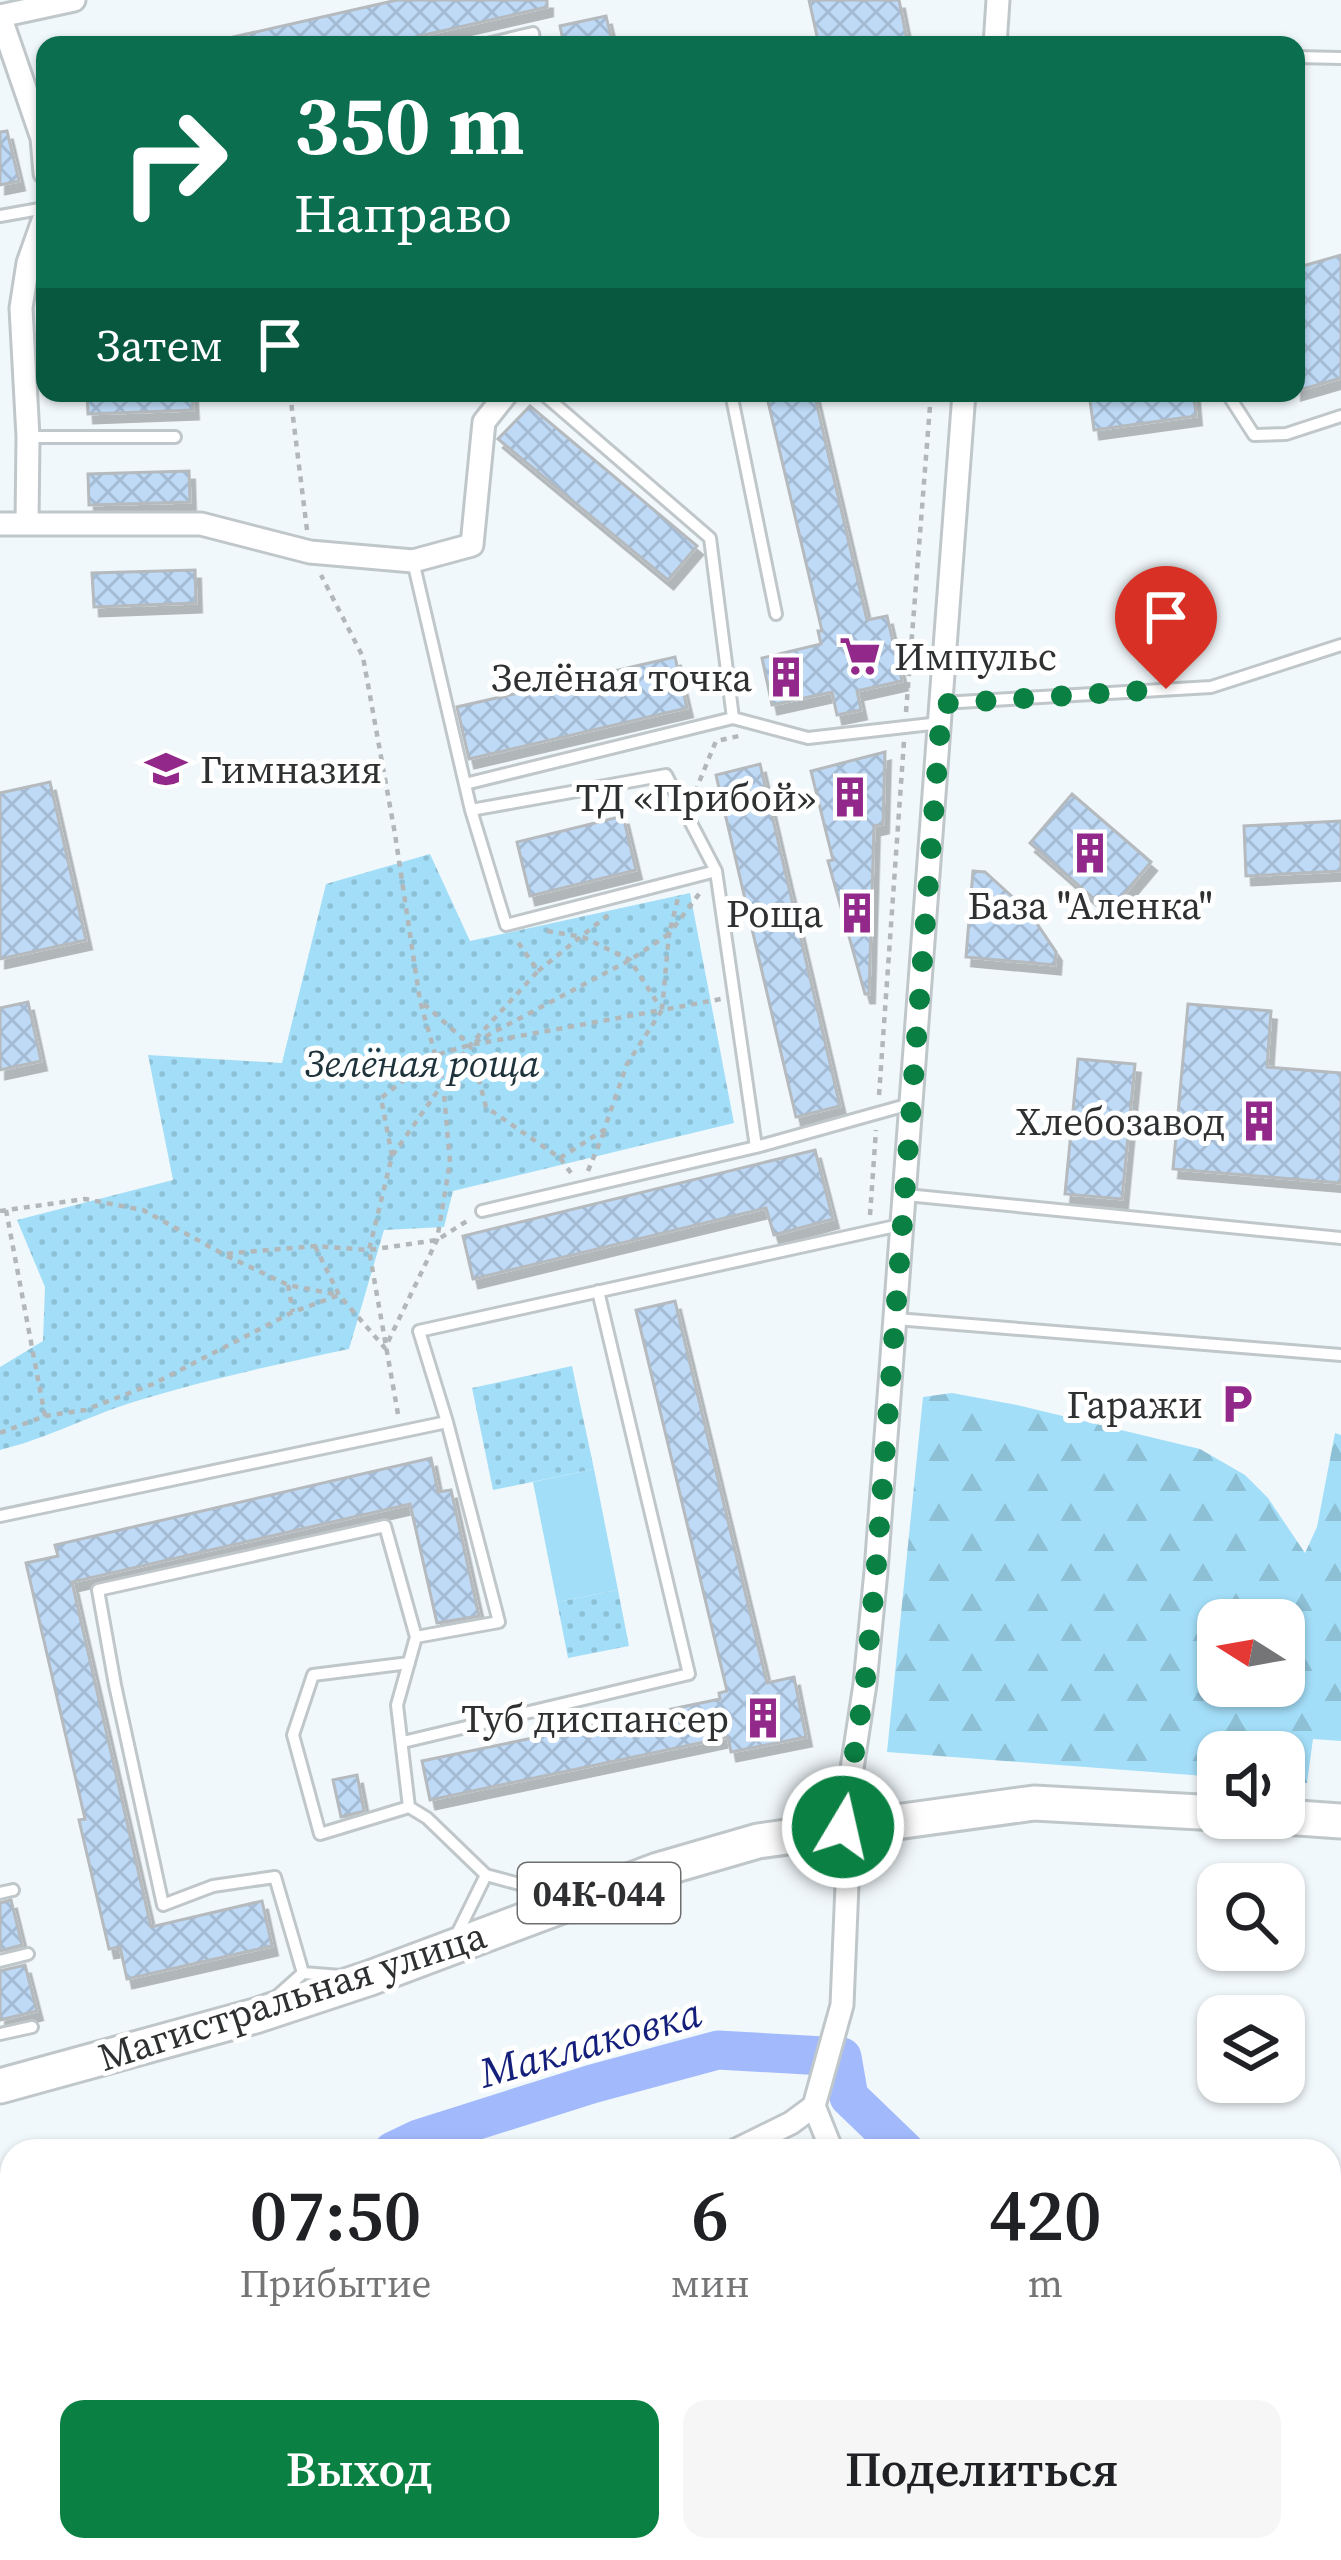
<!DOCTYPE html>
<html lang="ru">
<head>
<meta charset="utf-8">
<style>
	:root { --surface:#fff; --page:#f6f6f6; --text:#202124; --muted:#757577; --accent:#0b8043 }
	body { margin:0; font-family:"Source Serif 4",serif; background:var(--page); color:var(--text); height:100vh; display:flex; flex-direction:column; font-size:45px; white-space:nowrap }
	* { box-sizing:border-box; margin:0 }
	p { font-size:39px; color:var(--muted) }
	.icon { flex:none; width:66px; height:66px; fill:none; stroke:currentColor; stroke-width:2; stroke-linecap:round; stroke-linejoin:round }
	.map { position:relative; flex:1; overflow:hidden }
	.drawer { position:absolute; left:0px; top:2139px; width:1341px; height:423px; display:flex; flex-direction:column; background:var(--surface); border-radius:36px 36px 0 0; box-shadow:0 3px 9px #0004 }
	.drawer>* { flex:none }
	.banner { position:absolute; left:36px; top:36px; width:1269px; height:366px; border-radius:24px; box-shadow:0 3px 9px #0004; background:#0b6e4f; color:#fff; overflow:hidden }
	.needle { width:78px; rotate:281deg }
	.controls { position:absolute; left:1197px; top:1599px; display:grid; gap:24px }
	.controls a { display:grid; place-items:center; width:108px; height:108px; border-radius:24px; background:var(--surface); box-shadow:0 3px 9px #0004; font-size:60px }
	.pin { position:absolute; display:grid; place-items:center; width:102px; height:102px; color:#fff; margin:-123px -51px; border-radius:50% 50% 50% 0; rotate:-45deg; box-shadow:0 0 12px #0007 }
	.pin .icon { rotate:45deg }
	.me { position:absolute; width:132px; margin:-66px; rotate:9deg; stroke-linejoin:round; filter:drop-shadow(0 0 9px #0008) }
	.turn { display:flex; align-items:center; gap:42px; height:252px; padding:0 60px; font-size:54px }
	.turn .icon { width:156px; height:156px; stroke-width:2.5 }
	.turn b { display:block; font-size:84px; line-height:102px }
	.then { display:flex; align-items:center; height:114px; padding:0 60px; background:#0003; gap:24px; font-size:45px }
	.eta { display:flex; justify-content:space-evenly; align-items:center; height:204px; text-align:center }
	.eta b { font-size:72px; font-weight:600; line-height:84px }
	.button { display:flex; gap:24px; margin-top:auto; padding:24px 60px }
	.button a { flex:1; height:138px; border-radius:24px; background:var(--accent); color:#fff; font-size:48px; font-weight:600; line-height:138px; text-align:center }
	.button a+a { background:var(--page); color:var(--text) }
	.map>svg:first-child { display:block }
	.grass { fill:#a3def8 }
	.forest { fill:url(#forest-firs); fill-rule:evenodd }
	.park { fill:url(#park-dots) }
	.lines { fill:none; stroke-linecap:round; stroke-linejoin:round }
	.river { stroke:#a2bafc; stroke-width:39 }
	.building { fill:url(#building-cross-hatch); stroke:#b5babe; stroke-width:3; filter:url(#shadow) }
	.service-casing { stroke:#c0c7ca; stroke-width:16 }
	.minor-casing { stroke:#c0c7ca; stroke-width:27 }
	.primary-casing { stroke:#c0c7ca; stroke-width:39 }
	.path { stroke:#b2b7ba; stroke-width:4.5; stroke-dasharray:6 6; stroke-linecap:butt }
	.service { stroke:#fff; stroke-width:10 }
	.minor { stroke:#fff; stroke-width:21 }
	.primary { stroke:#fff; stroke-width:33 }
	.route { stroke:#0b8043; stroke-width:21; stroke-dasharray:0 37.8 }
	.labels { text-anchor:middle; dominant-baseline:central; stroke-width:10; stroke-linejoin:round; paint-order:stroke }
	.shield { fill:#fff; stroke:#6d6e6f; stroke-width:3 }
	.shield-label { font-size:36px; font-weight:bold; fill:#2e3031 }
	.poi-label { font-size:39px; fill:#2e3031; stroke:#fff; text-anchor:end }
	.park-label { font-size:39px; font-style:italic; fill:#1d323a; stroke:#fff }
	.street-label { font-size:39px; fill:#2e3031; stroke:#fff }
	.water-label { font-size:42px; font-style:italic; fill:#131f7a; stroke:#fff }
</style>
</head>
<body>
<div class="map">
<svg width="1341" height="2560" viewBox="0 0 1341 2560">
	<defs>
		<pattern id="forest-firs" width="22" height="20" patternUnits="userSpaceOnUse" patternTransform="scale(3)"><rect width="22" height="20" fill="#a3def8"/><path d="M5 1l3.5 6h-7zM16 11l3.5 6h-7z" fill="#8dbfd5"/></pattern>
		<pattern id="park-dots" width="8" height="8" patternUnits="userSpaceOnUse" patternTransform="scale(3)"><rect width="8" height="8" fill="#a3def8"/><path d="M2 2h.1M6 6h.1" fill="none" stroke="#8dbfd5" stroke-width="1.8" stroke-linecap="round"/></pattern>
		<pattern id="building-cross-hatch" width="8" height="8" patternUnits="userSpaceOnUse" patternTransform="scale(3)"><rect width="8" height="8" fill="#bedaf6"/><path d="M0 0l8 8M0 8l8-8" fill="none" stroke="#a4bbd3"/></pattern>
		<filter id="shadow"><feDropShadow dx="5.5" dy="9" stdDeviation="0" flood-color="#0004"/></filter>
	</defs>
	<rect width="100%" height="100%" fill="#f1f8fb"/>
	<path class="grass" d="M594 1469 618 1590 557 1602 533 1482Z"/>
	<path class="forest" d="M952 1393 1017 1405 1200 1449 1245 1475 1268 1498 1305 1553 1317 1527 1335 1433 1341 1435V1741L1313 1739 1307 1783 1284 1782V1752H1218V1777L887 1752 923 1397ZM1218 1620H1284V1686H1218Z"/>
	<path class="park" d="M430 854 470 941 690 893 734 1123 453 1191 444 1227 384 1230 349 1349C279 1364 208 1379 140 1400 92 1414 49 1438 0 1450V1367L43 1341 45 1287 17 1220 173 1180 148 1055 282 1063 326 884Z
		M572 1366 594 1469 493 1490 472 1388Z
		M618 1590 629 1646 568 1658 557 1602Z"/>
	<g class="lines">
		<path class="river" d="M393 2151 418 2139 592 2084 718 2050 842 2057 849 2097 905 2151
			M1329 2239 1341 2240
			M0 2378 12 2348"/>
	</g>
	<path class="building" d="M397 0H547V7L380 45H230L229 38Z
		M809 0H899L908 45H819Z
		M606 16 613 45H564L560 26Z
		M7 131 19 181 0 185V132Z
		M1341 255V378L1296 391V268Z
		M87 393H192L193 410 88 414Z
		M766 393H814L867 620 887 616 902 681 857 691 861 710 837 715 832 692 772 705 762 658 821 644 818 631H822Z
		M1089 393H1194L1196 416 1094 430Z
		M530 406 697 546 668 580 498 439Z
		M189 471 190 502 89 505 88 474Z
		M195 570 196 603 94 607 92 573Z
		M675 657 687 708 469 759 457 707Z
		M885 752 883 824 874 826 869 994H865L828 861 833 860 811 771Z
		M760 764 840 1106 796 1117 716 775Z
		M50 782 86 940 0 959V793Z
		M1072 794 1151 862 1109 912 1030 843Z
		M623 816 636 870 530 896 517 842Z
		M1341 821V871L1246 876 1244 826Z
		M973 871 985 872 1029 912 1056 952 1055 965 966 957Z
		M28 1002 41 1061 0 1070V1008Z
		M1188 1004 1271 1011 1267 1067 1341 1073V1183L1173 1169Z
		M1078 1059 1135 1064 1122 1199 1065 1194Z
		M815 1150 833 1219 774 1235 766 1208 473 1279 463 1236Z
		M675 1301 767 1683 794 1677 806 1737 731 1752 728 1737 430 1800 422 1761 720 1699 719 1693 727 1691 636 1310Z
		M431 1458 438 1492 451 1490 479 1616 437 1623 410 1504 72 1582 151 1927 262 1901 272 1946 127 1979 120 1947 109 1949 79 1820 85 1819 26 1563 58 1556 55 1545Z
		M357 1775 364 1811 341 1817 333 1780Z
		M11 1900 22 1945 0 1951V1903Z
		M25 1965 37 2011 0 2020V1971Z"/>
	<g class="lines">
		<g class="service-casing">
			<path id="service" d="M483 45 533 33 535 45
				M1296 57 1341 58
				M0 216 45 208
				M542 393 710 538 733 718
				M731 393 776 614
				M1227 393 1254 435 1286 434 1341 416
				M29 437H175
				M413 561 471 810 666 775 716 871 756 1147
				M942 703 1211 687 1341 645
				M465 784 733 718 808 738 940 723
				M471 810 506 925 716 871
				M906 1195 1341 1238
				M482 1211 756 1147 910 1104
				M896 1319 1341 1355
				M0 1516 447 1422
				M416 1637 499 1622 447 1422 419 1331 900 1225
				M409 1663 313 1675 293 1735 320 1834 409 1807 427 1818 486 1875 457 1934
				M403 1742 689 1674 598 1291
				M486 1875 564 1896
				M0 1893 13 1890
				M0 1961 28 1954
				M303 1973 341 1976
				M275 1998 303 1973 275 1877 213 1886 163 1905 115 1685 98 1590 385 1526 416 1637 397 1705 409 1807
				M0 2034 32 2027"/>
		</g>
		<g class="minor-casing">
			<path id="minor" d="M995 45 998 0
				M45 173 42 138 0 16 74 0
				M0 524H201L310 552 413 561 472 545 484 422 507 393
				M27 524 28 437 21 308 28 263 45 215
				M814 2106 842 2005 847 1885 843 1827 865 1684 876 1571 964 393
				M814 2106 832 2151
				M734 2151 791 2123 814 2106
				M29 2550 32 2560
				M1097 2550 1104 2560"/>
		</g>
		<g class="primary-casing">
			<path id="primary" d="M1284 1817 1341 1821
				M0 2086 255 2016 370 1978 658 1870 758 1841 1034 1803 1218 1813"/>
		</g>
		<path class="path" d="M290 393 307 530
			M906 712 931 393
			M695 792 716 741 739 736
			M547 931 583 937 630 960 660 1007
			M538 971 608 915
			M424 1004 470 1045 486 1107 560 1158 571 1173
			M475 1042 630 960 669 934 678 898
			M879 1095 904 741
			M392 1156 381 1098 436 1055 470 1045 662 1010 669 934 702 890
			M560 1158 604 1130 627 1064 662 1010 721 999
			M588 1171 604 1132
			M6 1210 45 1416
			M0 1211 85 1199 143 1210 223 1254 315 1246 369 1250 437 1240 467 1221
			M870 1215 876 1130
			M315 1246 339 1295 385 1348 437 1240 450 1162 443 1082 420 1001 395 834 363 657 321 575
			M227 1256 288 1285 334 1294
			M288 1285 293 1312
			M398 1414 369 1250 392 1156 470 1045 538 971 515 938
			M0 1433 45 1416 85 1410 153 1384 293 1312 339 1295"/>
		<use href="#service" class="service"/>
		<use href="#minor" class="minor"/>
		<use href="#primary" class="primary"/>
	</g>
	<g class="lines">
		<path class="route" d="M843 1827 865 1684 876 1571 942 704 1166 689"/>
	</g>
	<defs>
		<g id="supermarket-bare" transform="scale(3.24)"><path d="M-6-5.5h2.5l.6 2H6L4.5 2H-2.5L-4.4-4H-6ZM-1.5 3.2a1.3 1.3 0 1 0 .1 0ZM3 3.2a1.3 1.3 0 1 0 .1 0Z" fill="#93288b" stroke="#fff" stroke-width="2.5" paint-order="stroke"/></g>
		<g id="building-bare" transform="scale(3.24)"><path d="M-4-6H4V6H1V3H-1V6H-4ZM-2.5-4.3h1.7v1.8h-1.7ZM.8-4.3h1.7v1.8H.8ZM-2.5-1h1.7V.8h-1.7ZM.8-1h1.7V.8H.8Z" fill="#93288b" stroke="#fff" stroke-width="2.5" paint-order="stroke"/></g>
		<g id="school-bare" transform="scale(3.24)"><path d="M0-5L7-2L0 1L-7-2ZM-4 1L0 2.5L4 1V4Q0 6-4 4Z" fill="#93288b" stroke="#fff" stroke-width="2.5" paint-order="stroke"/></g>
		<g id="parking-bare" transform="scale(3.24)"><path d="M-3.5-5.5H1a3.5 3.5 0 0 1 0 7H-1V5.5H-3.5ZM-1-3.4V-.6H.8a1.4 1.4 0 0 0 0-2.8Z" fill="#93288b" stroke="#fff" stroke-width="2.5" paint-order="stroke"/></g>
	</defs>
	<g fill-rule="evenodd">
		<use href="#supermarket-bare" x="860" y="656"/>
		<use href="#building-bare" x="786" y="677"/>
		<use href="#school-bare" x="166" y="769"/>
		<use href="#building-bare" x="850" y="797"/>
		<use href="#building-bare" x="1090" y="853"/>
		<use href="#building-bare" x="857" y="913"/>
		<use href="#building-bare" x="1259" y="1121"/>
		<use href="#parking-bare" x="1237" y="1404"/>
		<use href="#building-bare" x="763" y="1718"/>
	</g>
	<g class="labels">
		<rect class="shield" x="518" y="1863" width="162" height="60" rx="9"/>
		<g class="shield-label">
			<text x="599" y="1893">04К-044</text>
		</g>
		<g class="poi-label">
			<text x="894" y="656" text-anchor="start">Импульс</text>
			<text x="752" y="677">Зелёная точка</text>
			<text x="200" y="769" text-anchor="start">Гимназия</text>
			<text x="816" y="797">ТД «Прибой»</text>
			<text x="1090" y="905" text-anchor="middle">База "Аленка"</text>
			<text x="823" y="913">Роща</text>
			<text x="1225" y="1121">Хлебозавод</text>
			<text x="1203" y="1404">Гаражи</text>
			<text x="729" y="1718">Туб диспансер</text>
		</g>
		<g class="park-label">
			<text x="422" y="1063">Зелёная роща</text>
		</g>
		<g class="street-label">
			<text transform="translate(292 1996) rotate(-18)">Магистральная улица</text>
		</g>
		<g class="water-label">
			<text transform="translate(590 2042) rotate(-16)">Маклаковка</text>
		</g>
	</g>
</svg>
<div class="controls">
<a><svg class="needle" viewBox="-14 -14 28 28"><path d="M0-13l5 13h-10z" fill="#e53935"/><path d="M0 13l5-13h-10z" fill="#757577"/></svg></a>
<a><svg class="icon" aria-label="sound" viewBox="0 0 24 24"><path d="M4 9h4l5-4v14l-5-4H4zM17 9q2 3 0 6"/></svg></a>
<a><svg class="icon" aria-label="search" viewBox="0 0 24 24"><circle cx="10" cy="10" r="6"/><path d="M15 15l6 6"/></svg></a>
<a><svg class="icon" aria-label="layers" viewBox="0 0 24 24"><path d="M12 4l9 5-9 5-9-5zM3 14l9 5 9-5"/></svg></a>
</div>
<div class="pin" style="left:1166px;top:689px;background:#d93025"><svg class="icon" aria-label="arrive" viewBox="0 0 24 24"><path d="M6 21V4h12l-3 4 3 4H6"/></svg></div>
<svg class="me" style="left:843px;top:1827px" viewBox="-20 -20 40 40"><circle r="17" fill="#0b8043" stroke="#fff" stroke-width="3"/><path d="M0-11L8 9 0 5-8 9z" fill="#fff"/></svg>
<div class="banner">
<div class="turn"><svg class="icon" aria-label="right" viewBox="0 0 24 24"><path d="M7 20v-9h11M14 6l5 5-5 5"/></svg><div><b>350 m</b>Направо</div></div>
<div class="then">Затем<svg class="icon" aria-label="arrive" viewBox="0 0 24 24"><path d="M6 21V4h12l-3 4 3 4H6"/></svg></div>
</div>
<section class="drawer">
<div class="eta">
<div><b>07:50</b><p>Прибытие</p></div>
<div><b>6</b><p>мин</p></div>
<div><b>420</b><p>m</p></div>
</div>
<div class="button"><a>Выход</a><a>Поделиться</a></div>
</section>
</div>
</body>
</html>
